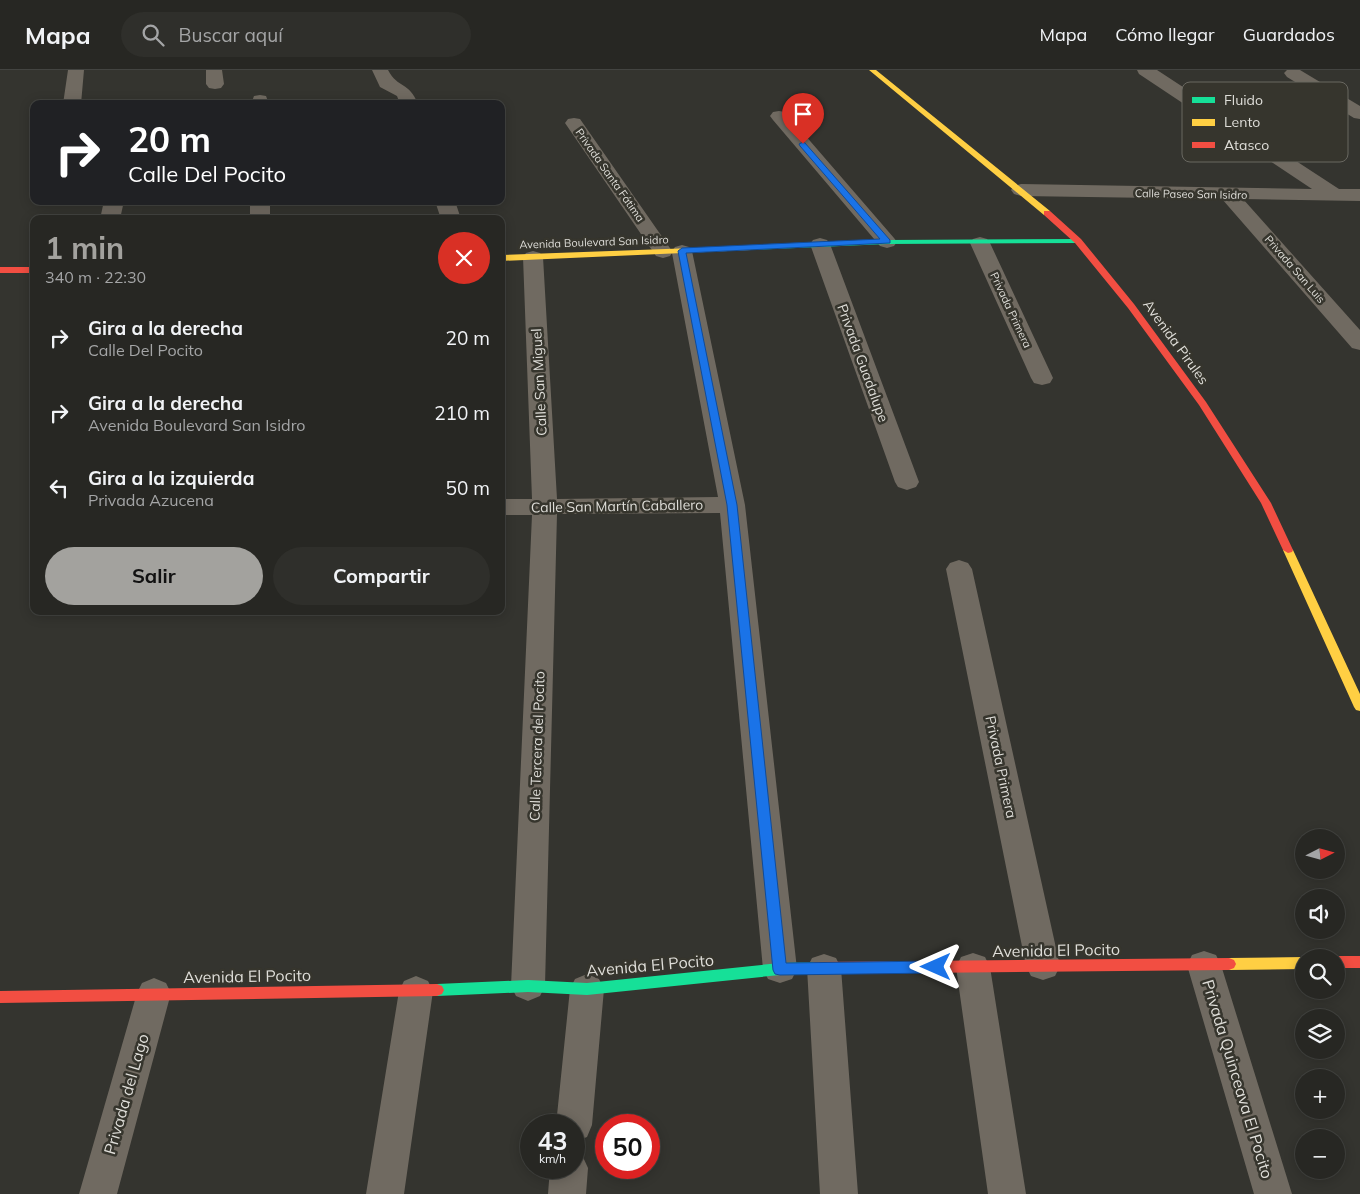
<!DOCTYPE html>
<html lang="es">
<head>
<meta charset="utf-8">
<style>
	:root { --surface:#272723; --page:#2f2f2b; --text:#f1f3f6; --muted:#a4a5a6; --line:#434441; --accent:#a3a29e }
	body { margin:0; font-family:Mulish,sans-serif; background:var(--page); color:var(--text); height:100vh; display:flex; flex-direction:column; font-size:19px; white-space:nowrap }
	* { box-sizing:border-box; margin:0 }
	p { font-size:16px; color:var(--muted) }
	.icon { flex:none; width:28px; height:28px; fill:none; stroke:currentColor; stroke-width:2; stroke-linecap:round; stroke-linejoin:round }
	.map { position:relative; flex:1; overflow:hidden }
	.details { position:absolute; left:30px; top:145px; width:475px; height:400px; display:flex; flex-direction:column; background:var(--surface); border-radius:10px; box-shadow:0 2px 12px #0003,0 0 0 1px var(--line) }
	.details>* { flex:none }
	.top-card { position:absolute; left:30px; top:30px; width:475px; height:105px; border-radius:10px; box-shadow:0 2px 12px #0003,0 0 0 1px var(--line); background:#202124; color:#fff; overflow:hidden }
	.needle { width:32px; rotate:84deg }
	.buttons { position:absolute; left:1295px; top:759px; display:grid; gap:10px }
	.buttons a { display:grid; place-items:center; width:50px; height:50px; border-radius:50%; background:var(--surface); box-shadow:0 2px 12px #0003,0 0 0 1px var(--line); font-size:25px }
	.speed { position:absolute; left:520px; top:1044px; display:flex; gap:10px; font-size:25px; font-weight:700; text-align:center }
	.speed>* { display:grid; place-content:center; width:65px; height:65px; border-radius:50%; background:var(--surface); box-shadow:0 2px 12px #0003,0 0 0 1px var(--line); line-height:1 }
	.speed small { font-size:12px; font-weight:400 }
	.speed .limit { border:8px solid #d22; background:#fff; color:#111 }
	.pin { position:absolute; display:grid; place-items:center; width:42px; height:42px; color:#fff; margin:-51px -21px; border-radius:50% 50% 50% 0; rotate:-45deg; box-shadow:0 0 5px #0007 }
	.pin .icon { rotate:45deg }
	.me { position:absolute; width:55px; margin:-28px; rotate:270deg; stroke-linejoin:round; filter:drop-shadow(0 0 4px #0008) }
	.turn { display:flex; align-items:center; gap:18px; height:105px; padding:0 15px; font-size:22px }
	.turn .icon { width:65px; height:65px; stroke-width:2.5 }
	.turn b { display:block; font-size:35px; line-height:42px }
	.round { display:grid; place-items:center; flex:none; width:52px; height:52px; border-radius:26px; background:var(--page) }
	.overview { display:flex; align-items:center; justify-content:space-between; height:85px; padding:0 15px }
	h1 { font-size:30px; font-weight:700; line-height:38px; color:var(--accent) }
	.primary-button { display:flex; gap:10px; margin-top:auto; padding:10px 15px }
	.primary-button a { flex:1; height:58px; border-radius:30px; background:var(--accent); color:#111; font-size:20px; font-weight:700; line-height:58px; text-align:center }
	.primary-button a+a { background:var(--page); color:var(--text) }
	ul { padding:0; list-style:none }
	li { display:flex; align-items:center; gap:15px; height:75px; padding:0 15px }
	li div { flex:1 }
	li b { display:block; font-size:19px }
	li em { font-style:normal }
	header { display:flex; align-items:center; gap:30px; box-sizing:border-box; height:70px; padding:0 25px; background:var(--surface); border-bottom:1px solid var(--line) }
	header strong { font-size:24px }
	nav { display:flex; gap:28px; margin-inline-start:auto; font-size:18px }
	.search { width:350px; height:45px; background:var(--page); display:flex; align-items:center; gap:12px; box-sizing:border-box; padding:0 18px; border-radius:28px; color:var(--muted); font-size:19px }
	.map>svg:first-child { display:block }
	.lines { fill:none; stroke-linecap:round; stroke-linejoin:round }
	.street { fill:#706a61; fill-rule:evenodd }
	.fast { fill:#16e098; fill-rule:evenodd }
	.slow { fill:#ffcf43; fill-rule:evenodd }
	.jam { fill:#f24e42; fill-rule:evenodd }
	.route { fill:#1a73e8; stroke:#114b97 }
	.labels { text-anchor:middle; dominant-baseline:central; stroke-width:5; stroke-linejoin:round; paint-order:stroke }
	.far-street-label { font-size:11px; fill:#dfded9; stroke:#36352d }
	.street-label { font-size:14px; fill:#dfded9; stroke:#36352d }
	.near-street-label { font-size:16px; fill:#dfded9; stroke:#36352d }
	.key { fill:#36352d; stroke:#696861; stroke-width:1 }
	.key-label { font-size:14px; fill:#dfded9 }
</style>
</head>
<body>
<header>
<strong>Mapa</strong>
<div class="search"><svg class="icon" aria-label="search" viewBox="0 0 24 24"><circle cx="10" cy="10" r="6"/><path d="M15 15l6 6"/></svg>Buscar aquí</div>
<nav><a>Mapa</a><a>Cómo llegar</a><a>Guardados</a></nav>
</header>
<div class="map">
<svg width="1360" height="1124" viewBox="0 0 1360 1124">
	<rect width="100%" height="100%" fill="#34342f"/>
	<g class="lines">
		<path class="street" d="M68 0H84L81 34H63Z
			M206 0H222L224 14 221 18 215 19 209 18 206 14Z
			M372 0H388C398 19 409 11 418 34H400L397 26 380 17Z
			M1137 0H1157L1339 119H1360V131L1243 129 1360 260V280L1352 278 1222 129 1021 126 1014 124 1011 120 1014 116 1021 114 1312 119 1139 4Z
			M1287 0H1300L1360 36V49L1354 48 1287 7 1284 3Z
			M260 25 266 26 269 34H251L254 26Z
			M779 41 785 42 894 168 897 172 894 176 887 178 880 176 773 50 770 46 773 42Z
			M574 48 580 49 672 181 675 177 682 175 689 177 692 181 745 435 797 899 792 909 780 913 768 909 763 899 720 443 557 444 545 916 540 926 528 931 516 926 511 916 532 445H501V429H532L523 187 526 183 533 181 540 183 543 187 557 429 718 427 672 183 670 186 663 188 656 186 565 53 568 49Z
			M104 131H124L120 149H100Z
			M250 131H270V149H250Z
			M435 131H455L461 149H441Z
			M980 167 987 169 990 173 1053 308 1050 313 1042 315 1034 313 1031 308 970 173 973 169Z
			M820 168 827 170 830 174 919 412 916 417 907 420 898 417 895 412 810 174 813 170Z
			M959 490 968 493 972 499 1060 896 1055 906 1043 910 1031 906 1026 896 946 499 950 493Z
			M1204 881 1216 885 1221 895 1292 1124H1254L1187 895 1192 885Z
			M973 883 985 887 990 897 1026 1124H988L956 897 961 887Z
			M824 884 836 888 841 898 858 1124H820L807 898 812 888Z
			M587 904 599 909 604 919 592 1055 587 1067 574 1072V1055H556L570 919 575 909Z
			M416 906 428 911 433 921 404 1124H366L399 921 404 911Z
			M154 908 166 913 171 923 117 1124H79L137 923 142 913Z
			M574 1082 582 1085 588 1098 586 1124H548L550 1098H574Z"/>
		<path class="fast" d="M1078 169 1082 171 1081 173 887 174 748 180 744 178 748 176 887 170Z
			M815 892 820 894 822 898 820 902 815 904 780 905 587 925 528 922 437 926 432 924 430 920 432 916 437 914 528 910 587 913 780 893Z"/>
		<path class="slow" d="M869 0H876L1050 141V145H1044Z
			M748 176H751V180L501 191V185Z
			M1288 477 1293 480 1360 624V641L1356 640 1354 637 1283 480Z
			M1304 887V899L1229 900 1224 898 1222 894 1224 890 1229 888Z"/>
		<path class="jam" d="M1044 141H1050L1081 169 1134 234 1206 332 1271 433 1293 480 1292 482 1288 483 1283 480 1261 433 1199 335 1128 238 1075 173 1044 145Z
			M0 197H34V203H0Z
			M1336 886H1360V898H1336V888H1332Z
			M1229 888 1234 890 1236 894 1234 898 1229 900 815 904 810 902 808 898 810 894 815 892Z
			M437 914 442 916 444 920 442 924 437 926 0 933V921Z"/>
	</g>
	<path class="route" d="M803 72 805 73 890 170V173L686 183 737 435 786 893 936 891 941 893 943 897 941 901 936 903 780 905 775 904 773 900 727 435 678 181 682 178 880 169 800 76 799 74Z"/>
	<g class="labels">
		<g class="far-street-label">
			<text transform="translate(610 105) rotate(55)">Privada Santa Fátima</text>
			<text transform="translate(1191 124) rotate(1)">Calle Paseo San Isidro</text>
			<text transform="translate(594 172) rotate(-2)">Avenida Boulevard San Isidro</text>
			<text transform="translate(1295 199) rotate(49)">Privada San Luis</text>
			<text transform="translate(1011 240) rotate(65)">Privada Primera</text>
		</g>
		<g class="street-label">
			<text transform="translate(1176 272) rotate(54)">Avenida Pirules</text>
			<text transform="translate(863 293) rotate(70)">Privada Guadalupe</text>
			<text transform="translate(539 312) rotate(-93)">Calle San Miguel</text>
			<text transform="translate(617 436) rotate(-1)">Calle San Martín Caballero</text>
			<text transform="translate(537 676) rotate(-88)">Calle Tercera del Pocito</text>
			<text transform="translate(1001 697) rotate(78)">Privada Primera</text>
		</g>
		<g class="near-street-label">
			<text transform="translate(1056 880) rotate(-1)">Avenida El Pocito</text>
			<text transform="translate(650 895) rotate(-5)">Avenida El Pocito</text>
			<text transform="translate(247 906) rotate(-1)">Avenida El Pocito</text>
			<text transform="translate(1238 1009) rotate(73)">Privada Quinceava El Pocito</text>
			<text transform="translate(126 1024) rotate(-74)">Privada del Lago</text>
		</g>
	</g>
	<rect x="1182" y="12" width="166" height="80" rx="8" class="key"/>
	<rect x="1192" y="27" width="23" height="6" fill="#16e098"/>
	<rect x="1192" y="49" width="23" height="7" fill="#ffcf43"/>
	<rect x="1192" y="72" width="23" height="6" fill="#f24e42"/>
	<g class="key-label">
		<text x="1224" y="35">Fluido</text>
		<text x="1224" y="57">Lento</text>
		<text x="1224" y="80">Atasco</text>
	</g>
</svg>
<div class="buttons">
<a><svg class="needle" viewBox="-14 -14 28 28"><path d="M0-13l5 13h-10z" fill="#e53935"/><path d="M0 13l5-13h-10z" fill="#a4a5a6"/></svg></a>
<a><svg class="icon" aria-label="sound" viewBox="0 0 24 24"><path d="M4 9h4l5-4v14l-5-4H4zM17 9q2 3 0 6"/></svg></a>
<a><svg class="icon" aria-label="search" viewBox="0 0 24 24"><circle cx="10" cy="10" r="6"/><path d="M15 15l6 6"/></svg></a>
<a><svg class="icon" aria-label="layers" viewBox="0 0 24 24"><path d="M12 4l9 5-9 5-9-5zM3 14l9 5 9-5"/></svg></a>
<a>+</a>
<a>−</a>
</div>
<div class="speed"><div>43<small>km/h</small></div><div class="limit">50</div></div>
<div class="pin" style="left:803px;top:74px;background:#d93025"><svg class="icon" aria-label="arrive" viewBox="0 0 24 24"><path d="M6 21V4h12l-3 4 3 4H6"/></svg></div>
<svg class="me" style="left:936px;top:897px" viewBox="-20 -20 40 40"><path d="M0-17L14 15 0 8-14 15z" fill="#1a73e8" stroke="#fff" stroke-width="4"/></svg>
<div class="top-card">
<div class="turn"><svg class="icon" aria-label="right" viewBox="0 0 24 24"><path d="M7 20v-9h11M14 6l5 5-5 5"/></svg><div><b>20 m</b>Calle Del Pocito</div></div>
</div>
<section class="details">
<div class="overview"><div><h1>1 min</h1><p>340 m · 22:30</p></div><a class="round" style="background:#d93025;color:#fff"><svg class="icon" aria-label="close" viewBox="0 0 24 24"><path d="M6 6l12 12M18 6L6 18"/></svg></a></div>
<ul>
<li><svg class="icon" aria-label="right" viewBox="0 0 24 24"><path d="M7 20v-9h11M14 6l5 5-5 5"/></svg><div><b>Gira a la derecha</b><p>Calle Del Pocito</p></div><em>20 m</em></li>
<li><svg class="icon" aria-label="right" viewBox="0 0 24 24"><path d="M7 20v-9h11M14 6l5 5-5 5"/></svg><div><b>Gira a la derecha</b><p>Avenida Boulevard San Isidro</p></div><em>210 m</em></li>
<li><svg class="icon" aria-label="left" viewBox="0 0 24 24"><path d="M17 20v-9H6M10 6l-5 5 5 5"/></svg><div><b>Gira a la izquierda</b><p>Privada Azucena</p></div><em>50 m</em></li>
</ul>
<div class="primary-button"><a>Salir</a><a>Compartir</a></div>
</section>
</div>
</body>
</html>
